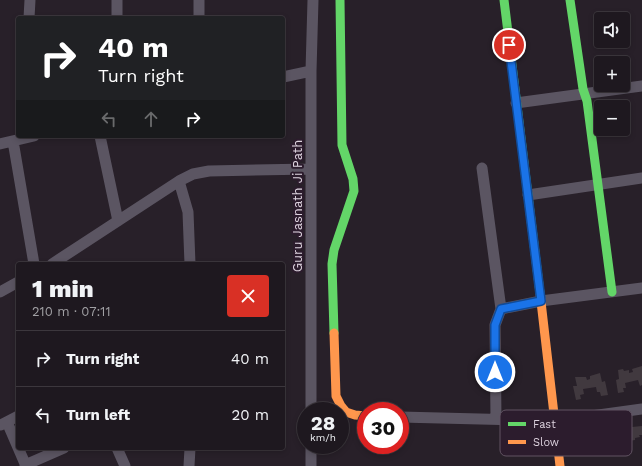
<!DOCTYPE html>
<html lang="en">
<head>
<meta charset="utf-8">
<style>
	:root { --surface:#1e181f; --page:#262128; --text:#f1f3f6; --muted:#a1a0a4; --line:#3c373d }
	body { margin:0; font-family:"Work Sans",sans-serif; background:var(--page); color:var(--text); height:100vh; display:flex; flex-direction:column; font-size:15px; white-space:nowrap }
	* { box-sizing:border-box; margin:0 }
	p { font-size:13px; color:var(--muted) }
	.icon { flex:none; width:22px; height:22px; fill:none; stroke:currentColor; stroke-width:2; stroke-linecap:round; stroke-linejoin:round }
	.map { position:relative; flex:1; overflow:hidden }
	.drawer { position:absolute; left:16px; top:262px; width:269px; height:188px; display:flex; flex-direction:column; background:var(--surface); border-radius:4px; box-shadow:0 2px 6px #0003,0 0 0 1px var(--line) }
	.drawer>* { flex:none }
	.top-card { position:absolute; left:16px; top:16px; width:269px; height:122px; border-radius:4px; box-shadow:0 2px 6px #0003,0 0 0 1px var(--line); background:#202124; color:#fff; overflow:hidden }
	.controls { position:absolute; left:594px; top:12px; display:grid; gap:8px }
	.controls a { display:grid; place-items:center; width:36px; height:36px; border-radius:4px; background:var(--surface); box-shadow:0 2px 6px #0003,0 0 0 1px var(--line); font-size:20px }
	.speed { position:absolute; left:297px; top:402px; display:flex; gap:8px; font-size:20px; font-weight:700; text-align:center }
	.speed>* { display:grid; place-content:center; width:52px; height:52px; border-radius:50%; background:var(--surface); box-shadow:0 2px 6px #0003,0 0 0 1px var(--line); line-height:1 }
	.speed small { font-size:10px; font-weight:400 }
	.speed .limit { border:6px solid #d22; background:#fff; color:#111 }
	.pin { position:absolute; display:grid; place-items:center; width:34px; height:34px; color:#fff; margin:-17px; border:2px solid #fff; border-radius:50%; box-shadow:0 1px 4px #0007 }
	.me { position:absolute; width:44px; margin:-22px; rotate:0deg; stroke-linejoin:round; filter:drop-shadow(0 0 3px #0008) }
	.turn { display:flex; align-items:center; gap:14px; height:84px; padding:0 16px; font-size:18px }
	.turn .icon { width:52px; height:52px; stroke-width:2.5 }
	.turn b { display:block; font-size:28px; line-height:34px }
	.lanes { display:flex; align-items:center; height:38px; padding:0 16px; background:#0003; justify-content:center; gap:20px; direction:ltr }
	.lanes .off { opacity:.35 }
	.round { display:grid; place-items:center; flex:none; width:42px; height:42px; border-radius:4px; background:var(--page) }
	.headline { display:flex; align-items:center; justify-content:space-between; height:68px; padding:0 16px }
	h1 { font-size:24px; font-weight:800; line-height:30px }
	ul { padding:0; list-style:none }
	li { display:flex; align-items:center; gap:12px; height:56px; padding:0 16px; border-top:1px solid var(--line) }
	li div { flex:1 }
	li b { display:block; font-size:15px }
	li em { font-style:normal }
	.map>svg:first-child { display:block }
	.building { fill:#41393f }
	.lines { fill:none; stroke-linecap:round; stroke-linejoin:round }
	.street { stroke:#5b5562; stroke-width:11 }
	.fast { stroke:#63d668; stroke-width:9 }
	.slow { stroke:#ff974d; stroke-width:9 }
	.route-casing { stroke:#114b97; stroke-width:10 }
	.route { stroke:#1a73e8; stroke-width:7 }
	.labels { text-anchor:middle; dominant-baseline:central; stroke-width:4; stroke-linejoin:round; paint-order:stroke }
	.street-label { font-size:13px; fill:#ddd2de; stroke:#2c1c2d }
	.key { fill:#2c1c2d; stroke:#615362; stroke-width:1 }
	.key-label { font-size:11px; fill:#ddd2de }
</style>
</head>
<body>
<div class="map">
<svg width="642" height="466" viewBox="0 0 642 466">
	<rect width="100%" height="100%" fill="#282029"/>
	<path class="building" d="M642 366V385L640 386 638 380 625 383 626 388H623L624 392 618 393 616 380 619 379 618 370 623 369 624 371 629 370V373L633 372 632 369Z
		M600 373 602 382 605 381 608 395 601 396 600 392H597L596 387 583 389 584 394 580 395 581 399 576 400 573 386H577L575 377H586L587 380 590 379V376Z
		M628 418 629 422H632V427L642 426V435H639L640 437 635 438V440L629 441 628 432 624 433 623 419Z"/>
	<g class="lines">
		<path class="street" d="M117 0V18
			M29 18 30 0
			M199 18V0
			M283 77 311 71
			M516 103 642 86
			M100 136 118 221
			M13 141 34 264
			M0 144 34 136
			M482 168 501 309 495 325 496 419
			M179 181 188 212 190 264
			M528 195 642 178
			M52 264 179 181 193 174 209 171 311 169
			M0 292 18 282
			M501 309 541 301 642 288
			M311 411V71L313 0
			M400 417 555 421 642 409
			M7 422 26 466
			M1 425 18 416
			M117 448 125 466
			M25 465 64 448
			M189 466 190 448
			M311 466V445"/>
		<path class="fast" d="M504 0 540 293
			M570 0 583 89 587 101 612 292
			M334 333 332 264 334 250 354 191 353 179 342 145 340 0"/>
		<path class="slow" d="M540 293 560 466
			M334 333 336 396 341 406 346 412 355 415 366 416"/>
	</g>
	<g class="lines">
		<g class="route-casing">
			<path id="route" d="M495 372V325L501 309 541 301 509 45"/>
		</g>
		<use href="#route" class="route"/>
	</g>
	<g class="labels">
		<g class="street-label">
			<text transform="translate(297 206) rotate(-90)">Guru Jasnath Ji Path</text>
		</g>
	</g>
	<rect x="500" y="410" width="132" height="46" rx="6" class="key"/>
	<rect x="508" y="422" width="18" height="4" fill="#63d668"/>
	<rect x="508" y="440" width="18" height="4" fill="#ff974d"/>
	<g class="key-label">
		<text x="533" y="428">Fast</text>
		<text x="533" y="446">Slow</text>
	</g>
</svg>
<div class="controls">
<a><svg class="icon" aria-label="sound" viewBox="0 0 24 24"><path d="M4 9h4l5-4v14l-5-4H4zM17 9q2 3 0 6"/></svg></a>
<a>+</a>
<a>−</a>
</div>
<div class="speed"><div>28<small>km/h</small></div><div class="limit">30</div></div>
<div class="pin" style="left:509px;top:45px;background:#d93025"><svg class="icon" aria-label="arrive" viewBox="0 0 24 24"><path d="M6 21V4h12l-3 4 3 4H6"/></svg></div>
<svg class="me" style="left:495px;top:372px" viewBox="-20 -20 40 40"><circle r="17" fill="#1a73e8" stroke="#fff" stroke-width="3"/><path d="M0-11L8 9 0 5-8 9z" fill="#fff"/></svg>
<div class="top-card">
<div class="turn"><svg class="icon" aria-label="right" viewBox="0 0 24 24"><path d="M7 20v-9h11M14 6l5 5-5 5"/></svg><div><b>40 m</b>Turn right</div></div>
<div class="lanes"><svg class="icon off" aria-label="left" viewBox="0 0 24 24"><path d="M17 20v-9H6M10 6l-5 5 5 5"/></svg><svg class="icon off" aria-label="ahead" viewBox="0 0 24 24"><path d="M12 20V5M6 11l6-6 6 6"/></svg><svg class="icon" aria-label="right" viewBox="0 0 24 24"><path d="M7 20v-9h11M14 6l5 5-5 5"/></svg></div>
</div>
<section class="drawer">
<div class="headline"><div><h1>1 min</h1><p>210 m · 07:11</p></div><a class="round" style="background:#d93025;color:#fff"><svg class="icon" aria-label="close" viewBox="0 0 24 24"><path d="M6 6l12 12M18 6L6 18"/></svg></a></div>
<ul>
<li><svg class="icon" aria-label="right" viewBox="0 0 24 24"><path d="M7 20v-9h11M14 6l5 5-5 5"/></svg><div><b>Turn right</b></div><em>40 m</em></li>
<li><svg class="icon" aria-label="left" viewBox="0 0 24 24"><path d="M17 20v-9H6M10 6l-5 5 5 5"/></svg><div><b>Turn left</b></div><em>20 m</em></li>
</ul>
</section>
</div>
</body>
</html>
